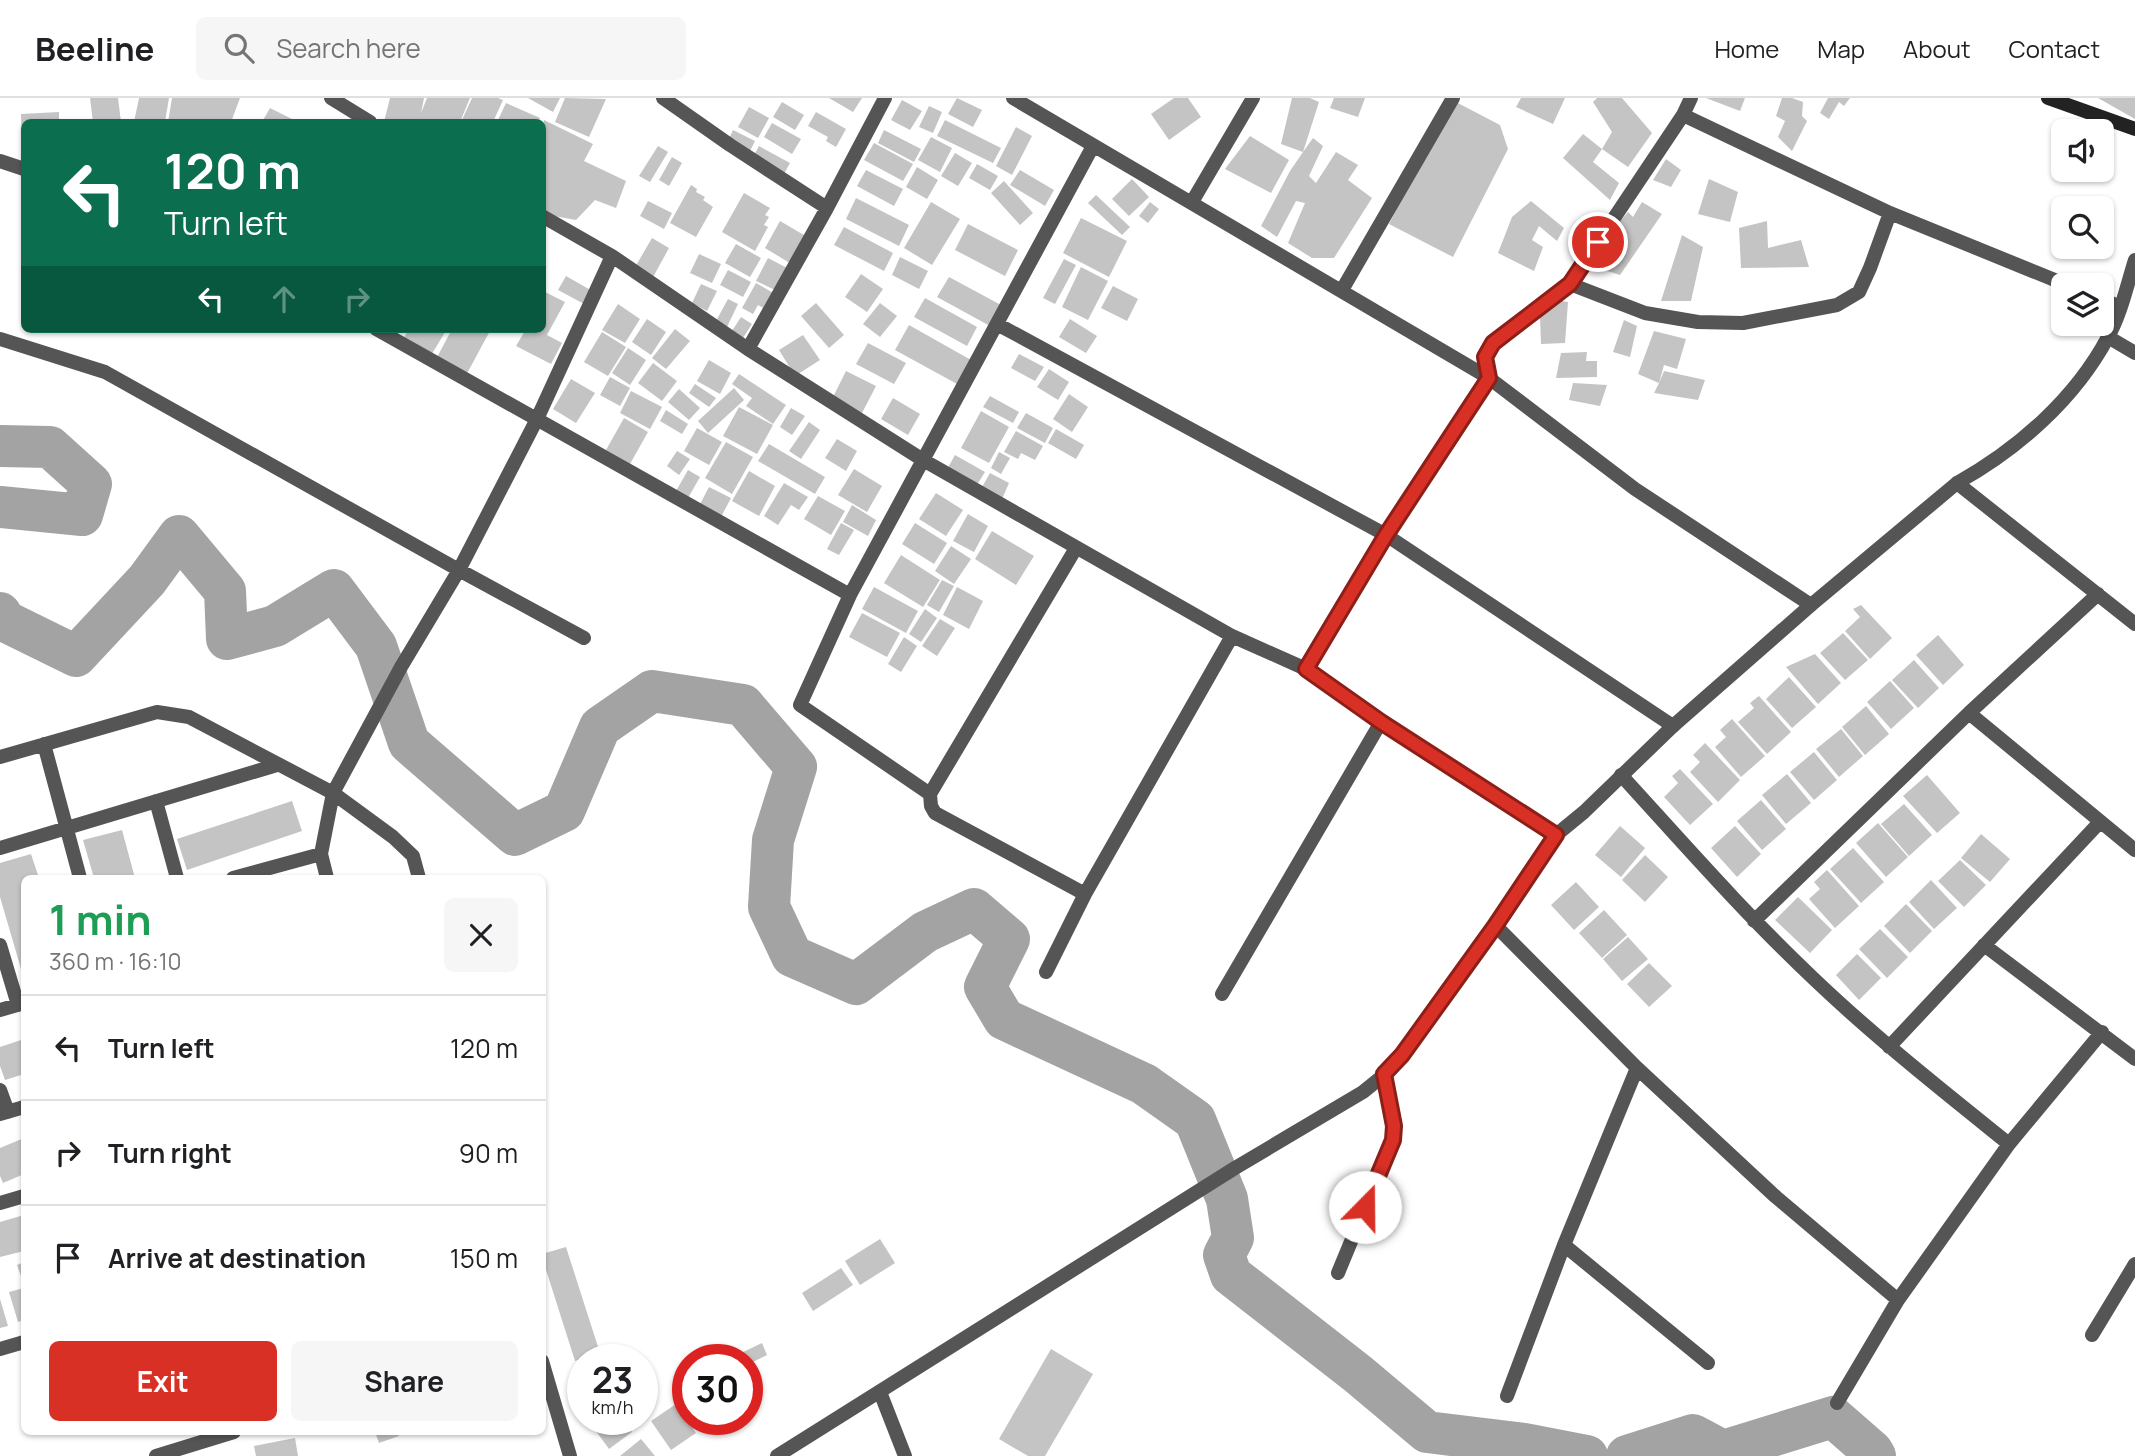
<!DOCTYPE html>
<html lang="en">
<head>
<meta charset="utf-8">
<style>
	:root { --surface:#fff; --page:#f6f6f6; --text:#202124; --muted:#757577; --line:#e0e0e0; --accent:#d93025 }
	body { margin:0; font-family:Manrope,sans-serif; background:var(--page); color:var(--text); height:100vh; display:flex; flex-direction:column; font-size:26px; white-space:nowrap }
	* { box-sizing:border-box; margin:0 }
	p { font-size:23px; color:var(--muted) }
	.icon { flex:none; width:38px; height:38px; fill:none; stroke:currentColor; stroke-width:2; stroke-linecap:round; stroke-linejoin:round }
	.map { position:relative; flex:1; overflow:hidden }
	.sheet { position:absolute; left:21px; top:777px; width:525px; height:560px; display:flex; flex-direction:column; background:var(--surface); border-radius:10px; box-shadow:0 2px 5px #0004 }
	.sheet>* { flex:none }
	.hud { position:absolute; left:21px; top:21px; width:525px; height:214px; border-radius:10px; box-shadow:0 2px 5px #0004; background:#0b6e4f; color:#fff; overflow:hidden }
	.tools { position:absolute; left:2051px; top:21px; display:grid; gap:14px }
	.tools a { display:grid; place-items:center; width:63px; height:63px; border-radius:10px; background:var(--surface); box-shadow:0 2px 5px #0004; font-size:35px }
	.speed { position:absolute; left:567px; top:1246px; display:flex; gap:14px; font-size:35px; font-weight:700; text-align:center }
	.speed>* { display:grid; place-content:center; width:91px; height:91px; border-radius:50%; background:var(--surface); box-shadow:0 2px 5px #0004; line-height:1 }
	.speed small { font-size:18px; font-weight:400 }
	.speed .limit { border:10px solid #d22; background:#fff; color:#111 }
	.pin { position:absolute; display:grid; place-items:center; width:60px; height:60px; color:#fff; margin:-30px; border:4px solid #fff; border-radius:50%; box-shadow:0 2px 7px #0007 }
	.me { position:absolute; width:77px; margin:-38px; rotate:22deg; stroke-linejoin:round; filter:drop-shadow(0 0 5px #0008) }
	.turn { display:flex; align-items:center; gap:24px; height:147px; padding:0 28px; font-size:32px }
	.turn .icon { width:91px; height:91px; stroke-width:2.5 }
	.turn b { display:block; font-size:49px; line-height:60px }
	.lanes { display:flex; align-items:center; height:66px; padding:0 28px; background:#0003; justify-content:center; gap:35px; direction:ltr }
	.lanes .off { opacity:.35 }
	.round { display:grid; place-items:center; flex:none; width:74px; height:74px; border-radius:10px; background:var(--page) }
	.headline { display:flex; align-items:center; justify-content:space-between; height:119px; padding:0 28px }
	h1 { font-size:42px; font-weight:700; line-height:52px; color:#1e9e55 }
	.action { display:flex; gap:14px; margin-top:auto; padding:14px 28px }
	.action a { flex:1; height:80px; border-radius:10px; background:var(--accent); color:#fff; font-size:28px; font-weight:700; line-height:80px; text-align:center }
	.action a+a { background:var(--page); color:var(--text) }
	ul { padding:0; list-style:none }
	li { display:flex; align-items:center; gap:21px; height:105px; padding:0 28px; border-top:2px solid var(--line) }
	li div { flex:1 }
	li b { display:block; font-size:26px }
	li em { font-style:normal }
	header { display:flex; align-items:center; gap:42px; box-sizing:border-box; height:98px; padding:0 35px; background:var(--surface); border-bottom:2px solid var(--line) }
	header strong { font-size:33px }
	nav { display:flex; gap:38px; margin-inline-start:auto; font-size:24px }
	.search { width:490px; height:63px; background:var(--page); display:flex; align-items:center; gap:18px; box-sizing:border-box; padding:0 24px; border-radius:10px; color:var(--muted); font-size:26px }
	.map>svg:first-child { display:block }
	.lines { fill:none; stroke-linecap:round; stroke-linejoin:round }
	.river { stroke:#a3a3a3; stroke-width:42 }
	.building { fill:#c4c4c4 }
	.minor { stroke:#555; stroke-width:14 }
	.tertiary { stroke:#555; stroke-width:14 }
	.secondary { stroke:#222; stroke-width:14 }
	.route-casing { stroke:#8d1f18; stroke-width:18 }
	.route { stroke:#d93025; stroke-width:12 }
</style>
</head>
<body>
<header>
<strong>Beeline</strong>
<div class="search"><svg class="icon" aria-label="search" viewBox="0 0 24 24"><circle cx="10" cy="10" r="6"/><path d="M15 15l6 6"/></svg>Search here</div>
<nav><a>Home</a><a>Map</a><a>About</a><a>Contact</a></nav>
</header>
<div class="map">
<svg width="2135" height="1358" viewBox="0 0 2135 1358">
	<rect width="100%" height="100%" fill="#fff"/>
	<g class="lines">
		<path class="river" d="M0 348 50 349 91 386 82 417 0 409
			M0 515 5 523 76 558 147 482 179 438 225 493 227 541 275 528 334 492 376 548 409 645 515 737 564 713 600 629 652 593 743 607 796 669 773 742 769 809 792 858 856 886 925 834 974 811 1009 841 985 889 1004 921 1144 986 1195 1022 1227 1101 1233 1140 1224 1157 1231 1177 1358 1276 1427 1334 1525 1346 1587 1358
			M1627 1358 1693 1337 1723 1353 1833 1319 1872 1353 1875 1358"/>
	</g>
	<path class="building" d="M90 0H118L121 24H93Z
		M139 0H169L165 24H134Z
		M172 0H240L231 24H168Z
		M390 0H424L421 15 427 0H470L460 24H384Z
		M472 0H498L503 2 493 24H461Z
		M528 0H560L553 14Z
		M565 0 606 1 589 39 555 24Z
		M829 0H862L853 14Z
		M957 0 982 12 973 29 948 16Z
		M1174 0H1188L1201 19 1169 42 1151 16Z
		M1292 0H1310L1319 4 1303 54 1313 40 1323 48 1309 78 1316 85 1336 54 1358 67 1348 82 1372 100 1334 160H1312L1288 145 1305 105 1296 103 1277 139 1261 128 1290 73 1303 54 1281 46Z
		M1334 0H1365L1358 19 1330 10Z
		M1521 0H1565L1553 26 1516 9Z
		M1597 0H1622L1652 35 1628 69 1602 51 1593 64 1619 85 1610 102 1563 60 1583 36 1602 51 1612 34 1593 4Z
		M1706 0H1745L1740 13Z
		M1782 0H1792L1803 4 1802 18 1807 23 1792 53 1778 39 1785 23 1776 18Z
		M1828 0H1850L1844 8 1839 4 1829 21 1820 15Z
		M2098 0H2135V21Z
		M902 2 922 13 910 32 891 22Z
		M1452 2 1500 27 1508 51 1453 159 1389 126Z
		M782 4 804 17 795 32 773 19Z
		M506 5 540 20 538 24H497Z
		M929 8 942 14 933 35 919 29Z
		M749 9 769 20 758 40 738 29Z
		M270 10 298 24H262Z
		M59 14V24H24V49H22L21 16Z
		M816 14 846 31 836 49 826 43 828 39 808 28Z
		M544 22 593 46 584 63 626 83 616 110 595 102 576 122 554 118 542 113Z
		M945 22 1001 50 993 65 937 38Z
		M772 25 801 41 792 56 764 39Z
		M1016 29 1032 38 1012 77 996 68Z
		M733 32 755 43 749 55 728 43Z
		M884 32 921 51 914 64 878 45Z
		M1250 38 1289 62 1271 95 1225 71Z
		M931 39 952 50 940 74 918 62Z
		M874 45 913 66 903 83 864 62Z
		M658 48 668 54 650 84 639 78Z
		M759 48 790 65 784 76 753 59Z
		M955 55 972 65 958 88 941 78Z
		M672 59 682 65 669 88 659 82Z
		M1666 61 1681 72 1671 89 1653 82Z
		M977 66 998 78 990 92 969 80Z
		M917 69 938 82 927 101 906 89Z
		M866 72 903 91 894 108 857 88Z
		M1020 72 1054 92 1045 108 1010 87Z
		M1132 81 1149 99 1129 118 1112 101Z
		M1709 81 1738 94 1730 124 1698 116Z
		M1004 83 1033 115 1020 127 991 95Z
		M691 87 697 91 696 94 705 99 703 102 713 109 696 139 670 125Z
		M744 95 770 110 765 117 769 119 764 127 768 129 755 153 722 134Z
		M1096 97 1130 129 1122 137 1088 105Z
		M856 100 909 127 899 148 846 121Z
		M648 103 672 115 664 131 640 118Z
		M1531 103 1564 130 1557 143 1539 128 1532 142 1543 149 1534 173 1498 155 1512 119Z
		M931 104 960 121 932 167 904 150Z
		M1150 104 1159 111 1148 125 1139 118Z
		M1642 104 1662 116 1620 177 1601 171 1619 145 1608 138 1628 114 1633 119Z
		M1081 120 1127 143 1109 179 1063 155Z
		M780 123 809 140 793 167 765 150Z
		M1767 123 1768 150 1801 142 1809 169 1741 170 1739 130Z
		M968 126 1018 152 1005 178 955 152Z
		M844 129 893 155 884 173 834 147Z
		M1682 137 1703 149 1691 203H1661Z
		M652 140 669 150 652 181 634 171Z
		M736 146 761 160 750 179 725 165Z
		M699 156 721 166 712 185 690 175Z
		M900 159 928 173 919 191 892 177Z
		M768 160 791 172 779 194 756 183Z
		M1064 161 1076 167 1055 206 1043 200Z
		M1081 169 1108 183 1088 222 1062 209Z
		M728 172 751 184 743 199 720 187Z
		M861 176 883 191 867 214 845 199Z
		M566 178 594 194 586 207 558 192Z
		M949 179 1001 207 990 228 937 199Z
		M756 185 777 197 768 213 758 207 753 216 742 210Z
		M701 186 717 193 707 213 692 205Z
		M1113 188 1138 201 1127 223 1101 210Z
		M545 194 565 204 547 237 562 245 551 266 516 248 526 231H542V200Z
		M925 200 977 229 967 248 914 219Z
		M728 201 738 206 727 229 716 223Z
		M1556 202 1568 204 1565 245 1541 246 1540 219Z
		M816 205 844 237 829 250 801 218Z
		M880 205 897 218 880 239 863 226Z
		M618 206 640 221 625 245 602 232Z
		M741 219 752 226 741 243 730 236Z
		M647 221 666 234 651 257 632 244Z
		M1070 221 1097 238 1086 255 1059 239Z
		M1624 222 1637 228 1630 259 1613 254Z
		M909 227 971 262 957 286 895 252Z
		M409 231H447L430 259 402 243Z
		M452 231H491L464 281 434 265Z
		M675 231 690 243 666 271 652 260Z
		M1654 233 1686 241 1677 271 1664 267 1659 285 1664 273 1705 282 1698 302 1654 295 1659 285 1638 276Z
		M602 234 626 249 608 278 584 264Z
		M803 237 820 262 795 278 779 252Z
		M868 245 906 265 894 286 856 266Z
		M628 250 646 262 630 287 612 275Z
		M1587 254 1586 263H1597V279L1556 280 1561 255Z
		M1019 256 1044 269 1035 283 1011 270Z
		M709 262 731 275 720 296 697 283Z
		M653 265 677 283 662 303 638 285Z
		M1049 271 1069 284 1058 302 1037 289Z
		M846 273 876 288 861 317 832 301Z
		M739 276 786 307 773 326 746 308 752 300 732 286Z
		M610 279 630 290 620 308 600 297Z
		M571 281 595 295 576 325 553 311Z
		M1573 285 1607 287 1600 308 1569 302Z
		M695 286 716 300 709 309 689 295Z
		M734 290 744 302 708 335 698 323Z
		M679 291 700 310 689 322 668 304Z
		M631 293 662 309 650 331 620 315Z
		M1069 296 1088 309 1072 334 1053 321Z
		M990 298 1019 314 1013 325 983 309Z
		M893 300 920 316 908 337 881 321Z
		M739 309 773 327 757 356 723 338Z
		M791 310 805 318 792 337 780 329Z
		M666 312 688 326 682 336 660 323Z
		M981 313 1009 329 989 365 961 350Z
		M1026 315 1053 330 1045 345 1017 330Z
		M624 320 648 334 630 366 606 352Z
		M809 324 820 332 801 361 789 353Z
		M697 330 722 344 709 367 684 353Z
		M1056 331 1084 347 1076 361 1048 345Z
		M1016 333 1043 348 1035 362 1021 355 1018 361 1004 354Z
		M837 341 857 353 846 373 825 360Z
		M726 344 753 359 732 396 705 380Z
		M769 346 825 379 815 396 758 363Z
		M677 353 690 361 679 377 667 368Z
		M999 354 1010 360 1001 376 991 370Z
		M955 357 985 374 975 390 946 373Z
		M854 371 882 388 867 414 838 397Z
		M688 372 700 379 688 400 676 393Z
		M749 373 775 388 759 418 732 403Z
		M990 375 1009 385 1002 401 981 391Z
		M784 385 808 399 799 412 791 407 778 427 764 418Z
		M709 389 731 400 721 419 699 408Z
		M936 395 963 412 946 438 919 421Z
		M818 398 845 413 831 437 804 421Z
		M852 407 876 422 868 438 843 424Z
		M968 416 988 428 974 454 953 443Z
		M841 425 854 432 839 457 827 451Z
		M915 425 947 445 934 466 902 446Z
		M992 433 1034 458 1016 487 975 461Z
		M951 448 971 461 954 486 935 473Z
		M901 457 940 482 923 509 884 485Z
		M942 482 954 488 939 514 927 507Z
		M874 489 918 513 906 535 862 511Z
		M957 489 983 503 969 531 943 517Z
		M1861 507 1892 540 1870 561 1845 533 1860 519 1853 511Z
		M925 511 937 520 921 544 909 536Z
		M862 515 900 535 887 559 849 539Z
		M940 521 955 530 937 558 922 548Z
		M1843 535 1868 562 1845 582 1820 555Z
		M1938 537 1964 567 1943 587 1916 557Z
		M904 539 917 548 901 574 888 566Z
		M1815 556 1841 585 1818 606 1786 569Z
		M1914 562 1939 590 1918 610 1892 582Z
		M1789 579 1816 609 1792 630 1766 601Z
		M1890 583 1914 610 1891 631 1867 604Z
		M1759 598 1791 634 1767 656 1738 624 1754 610 1750 605Z
		M1866 608 1889 636 1865 657 1842 629Z
		M1732 621 1765 658 1741 679 1715 649 1726 639 1720 632Z
		M1841 631 1863 658 1839 679 1816 651Z
		M1705 645 1740 682 1718 704 1690 674 1700 664 1693 657Z
		M1814 654 1837 682 1814 702 1790 674Z
		M1680 671 1713 706 1690 727 1664 699 1678 685 1672 678Z
		M1787 676 1811 705 1786 726 1762 697Z
		M1927 677 1960 715 1937 735 1903 698Z
		M1761 702 1786 731 1762 752 1737 723Z
		M292 703 302 733 187 772 177 741Z
		M1904 706 1932 737 1909 758 1881 726Z
		M1878 725 1908 759 1886 779 1856 745Z
		M1620 728 1645 750 1621 779 1595 757Z
		M1735 728 1761 756 1737 779 1711 750Z
		M122 732 135 780H94L83 742Z
		M1981 736 2010 761 1990 784 1961 760Z
		M1853 750 1884 784 1861 805 1830 771Z
		M31 756 39 780H24V881L0 799V765Z
		M1645 757 1668 779 1645 804 1622 782Z
		M1960 762 1986 787 1964 809 1938 783Z
		M1827 772 1859 808 1835 830 1809 801 1820 791 1814 784Z
		M1931 782 1957 810 1934 831 1909 804Z
		M1576 784 1599 809 1574 832 1551 807Z
		M1798 799 1832 832 1810 855 1775 822Z
		M1906 806 1932 833 1910 855 1884 828Z
		M1604 812 1627 837 1602 860 1579 835Z
		M1880 831 1908 859 1887 880 1859 851Z
		M1628 839 1648 861 1622 883 1603 861Z
		M1857 856 1881 880 1859 902 1836 877Z
		M1649 865 1672 888 1649 909 1627 886Z
		M24 941V976L5 982 0 968V949Z
		M24 1040V1076L3 1085 0 1078V1050Z
		M24 1117V1153L0 1159V1124Z
		M880 1141 895 1165 860 1187 845 1163Z
		M566 1149 600 1255 575 1263 542 1159V1156Z
		M24 1164V1187L17 1167Z
		M841 1170 853 1187 813 1213 802 1195Z
		M24 1190V1222L18 1224 9 1194Z
		M0 1201 8 1228 0 1230Z
		M762 1245 767 1257 747 1267V1262H744L741 1255Z
		M1051 1251 1093 1276 1045 1358H1028L999 1341Z
		M676 1306 696 1335 671 1352 651 1323Z
		M604 1321H623L632 1334 609 1351 593 1329Z
		M375 1334H397L399 1338 379 1345Z
		M295 1340 298 1358H256L254 1348Z
		M641 1341 655 1358H620Z"/>
	<g class="lines">
		<path class="minor" d="M331 0 370 24
			M663 0 730 47 827 110
			M1013 0 1489 280 1635 391 1811 507
			M1683 17 1890 115 2067 187
			M0 63 24 71
			M1192 104 1253 0
			M542 118 612 158 748 251 923 362 1232 538 1306 571 1381 624 1556 737
			M1570 186 1645 215 1698 224 1743 225 1837 207 1859 194 1870 170 1890 115
			M1342 192 1453 0
			M2102 201 2120 209
			M997 226 1386 437 1673 628
			M376 231 850 497
			M2108 239 2135 255
			M0 241 105 274 459 472 537 321 612 158
			M748 251 827 110 885 0
			M1957 385 2135 526
			M1076 450 930 696 931 708 935 715 1085 796
			M1306 571 1386 437 1489 280 1485 259 1493 245 1570 186 1683 17 1691 0
			M1969 615 2135 752
			M44 646 80 780
			M0 659 157 614 189 619 333 695 393 739 413 758 419 780
			M1621 677C1684 746 1746 817 1814 881 1876 940 1943 993 2009 1046
			M930 696 800 607 850 497 1093 48
			M156 703 177 780
			M0 750 277 667
			M233 780 321 756
			M327 780 321 756 333 695 401 569 459 472 584 540
			M1754 823 1969 615 2098 496
			M1495 827 1637 970 1776 1099 1898 1202
			M0 847 18 907
			M1984 847 2135 961
			M1046 874 1085 796 1232 538
			M1222 896 1381 624
			M0 912 24 905
			M1889 949 2099 725
			M0 992 8 1014
			M0 1016 24 1009
			M0 1105 24 1098
			M1564 1147 1708 1265
			M1338 1175 1393 1042 1394 1028 1384 977
			M2092 1237 2135 1166
			M0 1251 24 1244
			M542 1263 570 1358
			M880 1294 905 1358
			M1507 1298 1564 1147 1637 970
			M1837 1305 1898 1202 2009 1046 2102 934
			M156 1358 234 1334"/>
		<path class="tertiary" d="M777 1358 1235 1070 1363 994 1384 977 1402 957 1495 827 1556 737 1584 714 1673 628 1811 507 1957 385C2018 351 2075 301 2108 239 2121 216 2127 187 2135 162"/>
		<path class="secondary" d="M2048 0 2135 31"/>
	</g>
	<g class="lines">
		<g class="route-casing">
			<path id="route" d="M1365 1109 1393 1042 1394 1028 1384 976 1402 957 1495 828 1556 737 1381 624 1306 571 1386 437 1489 280 1485 259 1493 245 1570 186 1598 144"/>
		</g>
		<use href="#route" class="route"/>
	</g>
</svg>
<div class="tools">
<a><svg class="icon" aria-label="sound" viewBox="0 0 24 24"><path d="M4 9h4l5-4v14l-5-4H4zM17 9q2 3 0 6"/></svg></a>
<a><svg class="icon" aria-label="search" viewBox="0 0 24 24"><circle cx="10" cy="10" r="6"/><path d="M15 15l6 6"/></svg></a>
<a><svg class="icon" aria-label="layers" viewBox="0 0 24 24"><path d="M12 4l9 5-9 5-9-5zM3 14l9 5 9-5"/></svg></a>
</div>
<div class="speed"><div>23<small>km/h</small></div><div class="limit">30</div></div>
<div class="pin" style="left:1598px;top:144px;background:#d93025"><svg class="icon" aria-label="arrive" viewBox="0 0 24 24"><path d="M6 21V4h12l-3 4 3 4H6"/></svg></div>
<svg class="me" style="left:1365px;top:1109px" viewBox="-20 -20 40 40"><circle r="19" fill="#fff"/><path d="M0-13L10 11 0 6-10 11z" fill="#d93025"/></svg>
<div class="hud">
<div class="turn"><svg class="icon" aria-label="left" viewBox="0 0 24 24"><path d="M17 20v-9H6M10 6l-5 5 5 5"/></svg><div><b>120 m</b>Turn left</div></div>
<div class="lanes"><svg class="icon" aria-label="left" viewBox="0 0 24 24"><path d="M17 20v-9H6M10 6l-5 5 5 5"/></svg><svg class="icon off" aria-label="ahead" viewBox="0 0 24 24"><path d="M12 20V5M6 11l6-6 6 6"/></svg><svg class="icon off" aria-label="right" viewBox="0 0 24 24"><path d="M7 20v-9h11M14 6l5 5-5 5"/></svg></div>
</div>
<section class="sheet">
<div class="headline"><div><h1>1 min</h1><p>360 m · 16:10</p></div><a class="round"><svg class="icon" aria-label="close" viewBox="0 0 24 24"><path d="M6 6l12 12M18 6L6 18"/></svg></a></div>
<ul>
<li><svg class="icon" aria-label="left" viewBox="0 0 24 24"><path d="M17 20v-9H6M10 6l-5 5 5 5"/></svg><div><b>Turn left</b></div><em>120 m</em></li>
<li><svg class="icon" aria-label="right" viewBox="0 0 24 24"><path d="M7 20v-9h11M14 6l5 5-5 5"/></svg><div><b>Turn right</b></div><em>90 m</em></li>
<li><svg class="icon" aria-label="arrive" viewBox="0 0 24 24"><path d="M6 21V4h12l-3 4 3 4H6"/></svg><div><b>Arrive at destination</b></div><em>150 m</em></li>
</ul>
<div class="action"><a>Exit</a><a>Share</a></div>
</section>
</div>
</body>
</html>
